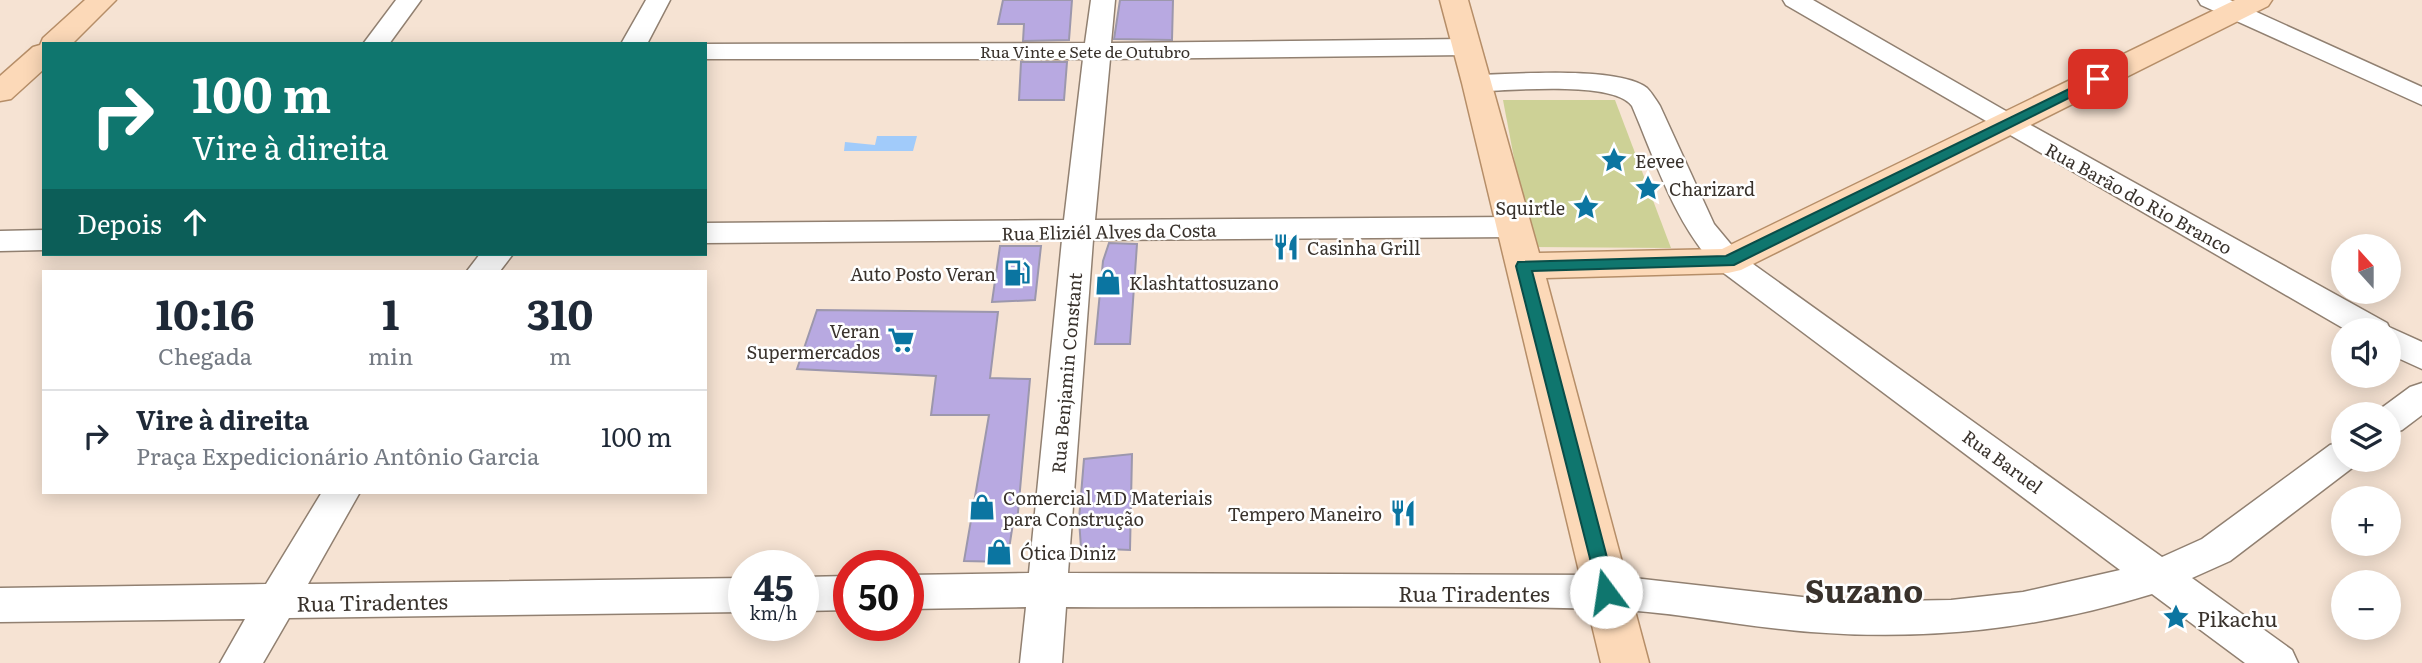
<!DOCTYPE html>
<html lang="pt">
<head>
<meta charset="utf-8">
<style>
	:root { --surface:#fff; --page:#f6f6f7; --text:#1f2937; --muted:#747a83; --line:#e0e1e3 }
	body { margin:0; font-family:Literata,serif; background:var(--page); color:var(--text); height:100vh; display:flex; flex-direction:column; font-size:26px; white-space:nowrap }
	* { box-sizing:border-box; margin:0 }
	p { font-size:23px; color:var(--muted) }
	.icon { flex:none; width:38px; height:38px; fill:none; stroke:currentColor; stroke-width:2; stroke-linecap:round; stroke-linejoin:round }
	.map { position:relative; flex:1; overflow:hidden }
	.drawer { position:absolute; left:42px; top:270px; width:665px; height:224px; display:flex; flex-direction:column; background:var(--surface); border-radius:0px; box-shadow:0 4px 18px #0003 }
	.drawer>* { flex:none }
	.hud { position:absolute; left:42px; top:42px; width:665px; height:214px; border-radius:0px; box-shadow:0 4px 18px #0003; background:#0f766e; color:#fff; overflow:hidden }
	.needle { width:46px; rotate:339deg }
	.controls { position:absolute; left:2331px; top:234px; display:grid; gap:14px }
	.controls a { display:grid; place-items:center; width:70px; height:70px; border-radius:50%; background:var(--surface); box-shadow:0 4px 18px #0003; font-size:35px }
	.speed { position:absolute; left:728px; top:550px; display:flex; gap:14px; font-size:35px; font-weight:700; text-align:center }
	.speed>* { display:grid; place-content:center; width:91px; height:91px; border-radius:50%; background:var(--surface); box-shadow:0 4px 18px #0003; line-height:1 }
	.speed small { font-size:18px; font-weight:400 }
	.speed .limit { border:10px solid #d22; background:#fff; color:#111 }
	.pin { position:absolute; display:grid; place-items:center; width:60px; height:60px; color:#fff; margin:-30px; border-radius:14px; box-shadow:0 4px 10px #0006 }
	.me { position:absolute; width:77px; margin:-38px; rotate:346deg; stroke-linejoin:round; filter:drop-shadow(0 0 5px #0008) }
	.turn { display:flex; align-items:center; gap:24px; height:147px; padding:0 35px; font-size:32px }
	.turn .icon { width:91px; height:91px; stroke-width:2.5 }
	.turn b { display:block; font-size:49px; line-height:60px }
	.then { display:flex; align-items:center; height:66px; padding:0 35px; background:#0003; gap:14px; font-size:26px }
	.eta { display:flex; justify-content:space-evenly; align-items:center; height:119px; text-align:center }
	.eta b { font-size:42px; font-weight:700; line-height:49px }
	ul { padding:0; list-style:none }
	li { display:flex; align-items:center; gap:21px; height:91px; padding:0 35px; border-top:2px solid var(--line) }
	li div { flex:1 }
	li b { display:block; font-size:26px }
	li em { font-style:normal }
	.map>svg:first-child { display:block }
	.green { fill:#cdd196 }
	.water { fill:#a1cbfa }
	.building { fill:#b8a9e1; stroke:#9c97ac; stroke-width:2 }
	.lines { fill:none; stroke-linecap:round; stroke-linejoin:round }
	.minor-casing { stroke:#918071; stroke-width:3 }
	.major-casing { stroke:#b68e68; stroke-width:3 }
	.minor { fill:#fff; fill-rule:evenodd }
	.major { fill:#fcd9b8; fill-rule:evenodd }
	.route { fill:#0f766e; stroke:#0a4d48; stroke-width:2 }
	.labels { text-anchor:middle; dominant-baseline:central; stroke-width:5; stroke-linejoin:round; paint-order:stroke }
	.far-street-label { font-size:16px; fill:#39322c; stroke:#fff }
	.poi-label { font-size:18px; fill:#39322c; stroke:#fff; text-anchor:start }
	.street-label { font-size:18px; fill:#39322c; stroke:#fff }
	.near-street-label { font-size:21px; fill:#39322c; stroke:#fff }
	.near-poi-label { font-size:21px; fill:#39322c; stroke:#fff; text-anchor:start }
	.town-label { font-size:32px; font-weight:bold; fill:#39322c; stroke:#fff }
</style>
</head>
<body>
<div class="map">
<svg width="2422" height="663" viewBox="0 0 2422 663">
	<rect width="100%" height="100%" fill="#f6e3d3"/>
	<path class="green" d="M1503 100H1615L1671 248 1534 247 1524 211Z"/>
	<path class="water" d="M877 136H917L913 151H844L845 142 875 145Z"/>
	<path class="building" d="M1003 0H1072L1069 40 1023 41 1024 24H998Z
		M1120 0H1173L1172 40 1114 39Z
		M1021 62H1067L1064 100H1019Z
		M1109 243 1137 244 1130 344H1095L1103 261Z
		M1000 246H1041L1035 300 992 302Z
		M817 310 998 312 990 378 1030 379 1017 523H1013L1007 562 964 561 989 415H931L936 376 797 369Z
		M1132 454 1130 550 1081 548 1079 519 1084 459Z"/>
	<g class="lines">
		<g class="minor-casing">
			<path id="minor" d="M396 0H421L389 44H363Z
				M646 0H670L647 44H621Z
				M1091 0H1115L1111 43 1466 39 1475 41 1479 47 1475 53 1466 55 1110 59 1095 220 1513 217 1524 220 1528 227 1524 234 1513 237 1093 240 1068 573 1607 575 1811 598 1896 601 1951 600 2023 592 2120 570 1717 268C1675 224 1656 162 1632 106 1614 80 1510 91 1478 91L1468 89 1465 83 1468 77 1478 75C1515 74 1619 66 1647 88 1652 93 1656 100 1660 106L1714 224 1739 254 2162 557 2202 539 2330 445 2343 441V460H2358L2356 465 2230 561 2192 578 2292 650 2298 663H2245L2152 594C2038 629 1930 641 1811 632 1742 627 1673 611 1604 609 1425 604 1245 608 1066 607L1062 663H1020L1026 607 908 609V575L1029 573 1062 240 705 243V223L1064 220 1083 59H705V44H703L1085 43Z
				M1783 0H1813L2018 118 2387 323 2389 327 2422 342V369L2389 354V331H2348L1786 5Z
				M2198 0H2230L2422 87V105L2201 5Z
				M44 230V250L0 251V231Z
				M480 254H513L500 271H467Z
				M2422 383V415L2402 430 2389 434V415H2375L2376 412 2410 387Z
				M322 492H360L308 584 744 578V612L289 618 263 663H220L245 619 0 622V588L266 584Z
				M849 576V610L803 611V577Z"/>
		</g>
		<g class="major-casing">
			<path id="major" d="M85 0H116L72 44H44V69L11 99 0 101V76L33 47 40 45 43 38Z
				M1440 0H1468L1539 253 1722 249 2235 0H2272L2268 6 1741 270 1728 273 1546 278 1649 663H1601L1462 83Z"/>
		</g>
		<use href="#minor" class="minor"/>
		<use href="#major" class="major"/>
	</g>
	<path class="route" d="M2098 75 2105 79 2103 81 1734 265 1532 271 1616 592 1613 598 1606 600 1600 598 1516 266 1518 262 1726 256Z"/>
	<defs>
		<g id="sight-bare" transform="scale(2.1)"><path d="M0-6L1.8-2.2L6-1.7L2.9 1.2L3.7 5.4L0 3.3L-3.7 5.4L-2.9 1.2L-6-1.7L-1.8-2.2Z" fill="#0b75a1" stroke="#fff" stroke-width="2.5" paint-order="stroke"/></g>
		<g id="restaurant-bare" transform="scale(2.1)"><path d="M-5-6h1v4h1v-4h1v4h1v-4h1v5L-1.5 .5V6h-2V.5L-5-1ZM5-6V6H3V1.5H1.5Q1.5-4 5-6Z" fill="#0b75a1" stroke="#fff" stroke-width="2.5" paint-order="stroke"/></g>
		<g id="fuel-bare" transform="scale(2.1)"><path d="M-5.5-6h7V0h2V4h1.3V-2.5L3-4.5l.8-.8L6-3V5H2.5V1h-1V6h-7ZM-4.2-4.7v3.2H.2V-4.7Z" fill="#0b75a1" stroke="#fff" stroke-width="2.5" paint-order="stroke"/></g>
		<g id="shop-bare" transform="scale(2.1)"><path d="M-5-2.5h2.3a2.7 3.5 0 0 1 5.4 0H5L5.5 6h-11ZM-1.5-2.5h3a1.5 2.3 0 0 0-3 0Z" fill="#0b75a1" stroke="#fff" stroke-width="2.5" paint-order="stroke"/></g>
		<g id="supermarket-bare" transform="scale(2.1)"><path d="M-6-5.5h2.5l.6 2H6L4.5 2H-2.5L-4.4-4H-6ZM-1.5 3.2a1.3 1.3 0 1 0 .1 0ZM3 3.2a1.3 1.3 0 1 0 .1 0Z" fill="#0b75a1" stroke="#fff" stroke-width="2.5" paint-order="stroke"/></g>
	</defs>
	<g fill-rule="evenodd">
		<use href="#sight-bare" x="1614" y="160"/>
		<use href="#sight-bare" x="1648" y="188"/>
		<use href="#sight-bare" x="1586" y="207"/>
		<use href="#restaurant-bare" x="1286" y="247"/>
		<use href="#fuel-bare" x="1017" y="273"/>
		<use href="#shop-bare" x="1108" y="282"/>
		<use href="#supermarket-bare" x="901" y="340"/>
		<use href="#shop-bare" x="982" y="507"/>
		<use href="#restaurant-bare" x="1403" y="513"/>
		<use href="#shop-bare" x="999" y="552"/>
		<use href="#sight-bare" x="2176" y="617"/>
	</g>
	<g class="labels">
		<g class="far-street-label">
			<text x="1085" y="51">Rua Vinte e Sete de Outubro</text>
		</g>
		<g class="poi-label">
			<text x="1635" y="160">Eevee</text>
			<text x="1669" y="188">Charizard</text>
			<text x="1565" y="207" text-anchor="end">Squirtle</text>
			<text x="1307" y="247">Casinha Grill</text>
			<text x="996" y="273" text-anchor="end">Auto Posto Veran</text>
			<text x="1129" y="282">Klashtattosuzano</text>
			<text x="880" y="330" text-anchor="end">Veran<tspan x="880" dy="21">Supermercados</tspan></text>
			<text x="1003" y="497">Comercial MD Materiais<tspan x="1003" dy="21">para Construção</tspan></text>
			<text x="1382" y="513" text-anchor="end">Tempero Maneiro</text>
			<text x="1020" y="552">Ótica Diniz</text>
		</g>
		<g class="street-label">
			<text transform="translate(2139 198) rotate(29)">Rua Barão do Rio Branco</text>
			<text transform="translate(1109 231) rotate(-1)">Rua Eliziél Alves da Costa</text>
			<text transform="translate(1066 373) rotate(-85)">Rua Benjamin Constant</text>
			<text transform="translate(2003 461) rotate(36)">Rua Baruel</text>
		</g>
		<g class="near-street-label">
			<text x="1474" y="592">Rua Tiradentes</text>
			<text transform="translate(372 601) rotate(-1)">Rua Tiradentes</text>
		</g>
		<g class="near-poi-label">
			<text x="2197" y="617">Pikachu</text>
		</g>
		<g class="town-label">
			<text x="1864" y="589">Suzano</text>
		</g>
	</g>
</svg>
<div class="controls">
<a><svg class="needle" viewBox="-14 -14 28 28"><path d="M0-13l5 13h-10z" fill="#e53935"/><path d="M0 13l5-13h-10z" fill="#747a83"/></svg></a>
<a><svg class="icon" aria-label="sound" viewBox="0 0 24 24"><path d="M4 9h4l5-4v14l-5-4H4zM17 9q2 3 0 6"/></svg></a>
<a><svg class="icon" aria-label="layers" viewBox="0 0 24 24"><path d="M12 4l9 5-9 5-9-5zM3 14l9 5 9-5"/></svg></a>
<a>+</a>
<a>−</a>
</div>
<div class="speed"><div>45<small>km/h</small></div><div class="limit">50</div></div>
<div class="pin" style="left:2098px;top:79px;background:#d93025"><svg class="icon" aria-label="arrive" viewBox="0 0 24 24"><path d="M6 21V4h12l-3 4 3 4H6"/></svg></div>
<svg class="me" style="left:1606px;top:592px" viewBox="-20 -20 40 40"><circle r="19" fill="#fff"/><path d="M0-13L10 11 0 6-10 11z" fill="#0f766e"/></svg>
<div class="hud">
<div class="turn"><svg class="icon" aria-label="right" viewBox="0 0 24 24"><path d="M7 20v-9h11M14 6l5 5-5 5"/></svg><div><b>100 m</b>Vire à direita</div></div>
<div class="then">Depois<svg class="icon" aria-label="ahead" viewBox="0 0 24 24"><path d="M12 20V5M6 11l6-6 6 6"/></svg></div>
</div>
<section class="drawer">
<div class="eta">
<div><b>10:16</b><p>Chegada</p></div>
<div><b>1</b><p>min</p></div>
<div><b>310</b><p>m</p></div>
</div>
<ul>
<li><svg class="icon" aria-label="right" viewBox="0 0 24 24"><path d="M7 20v-9h11M14 6l5 5-5 5"/></svg><div><b>Vire à direita</b><p>Praça Expedicionário Antônio Garcia</p></div><em>100 m</em></li>
</ul>
</section>
</div>
</body>
</html>
